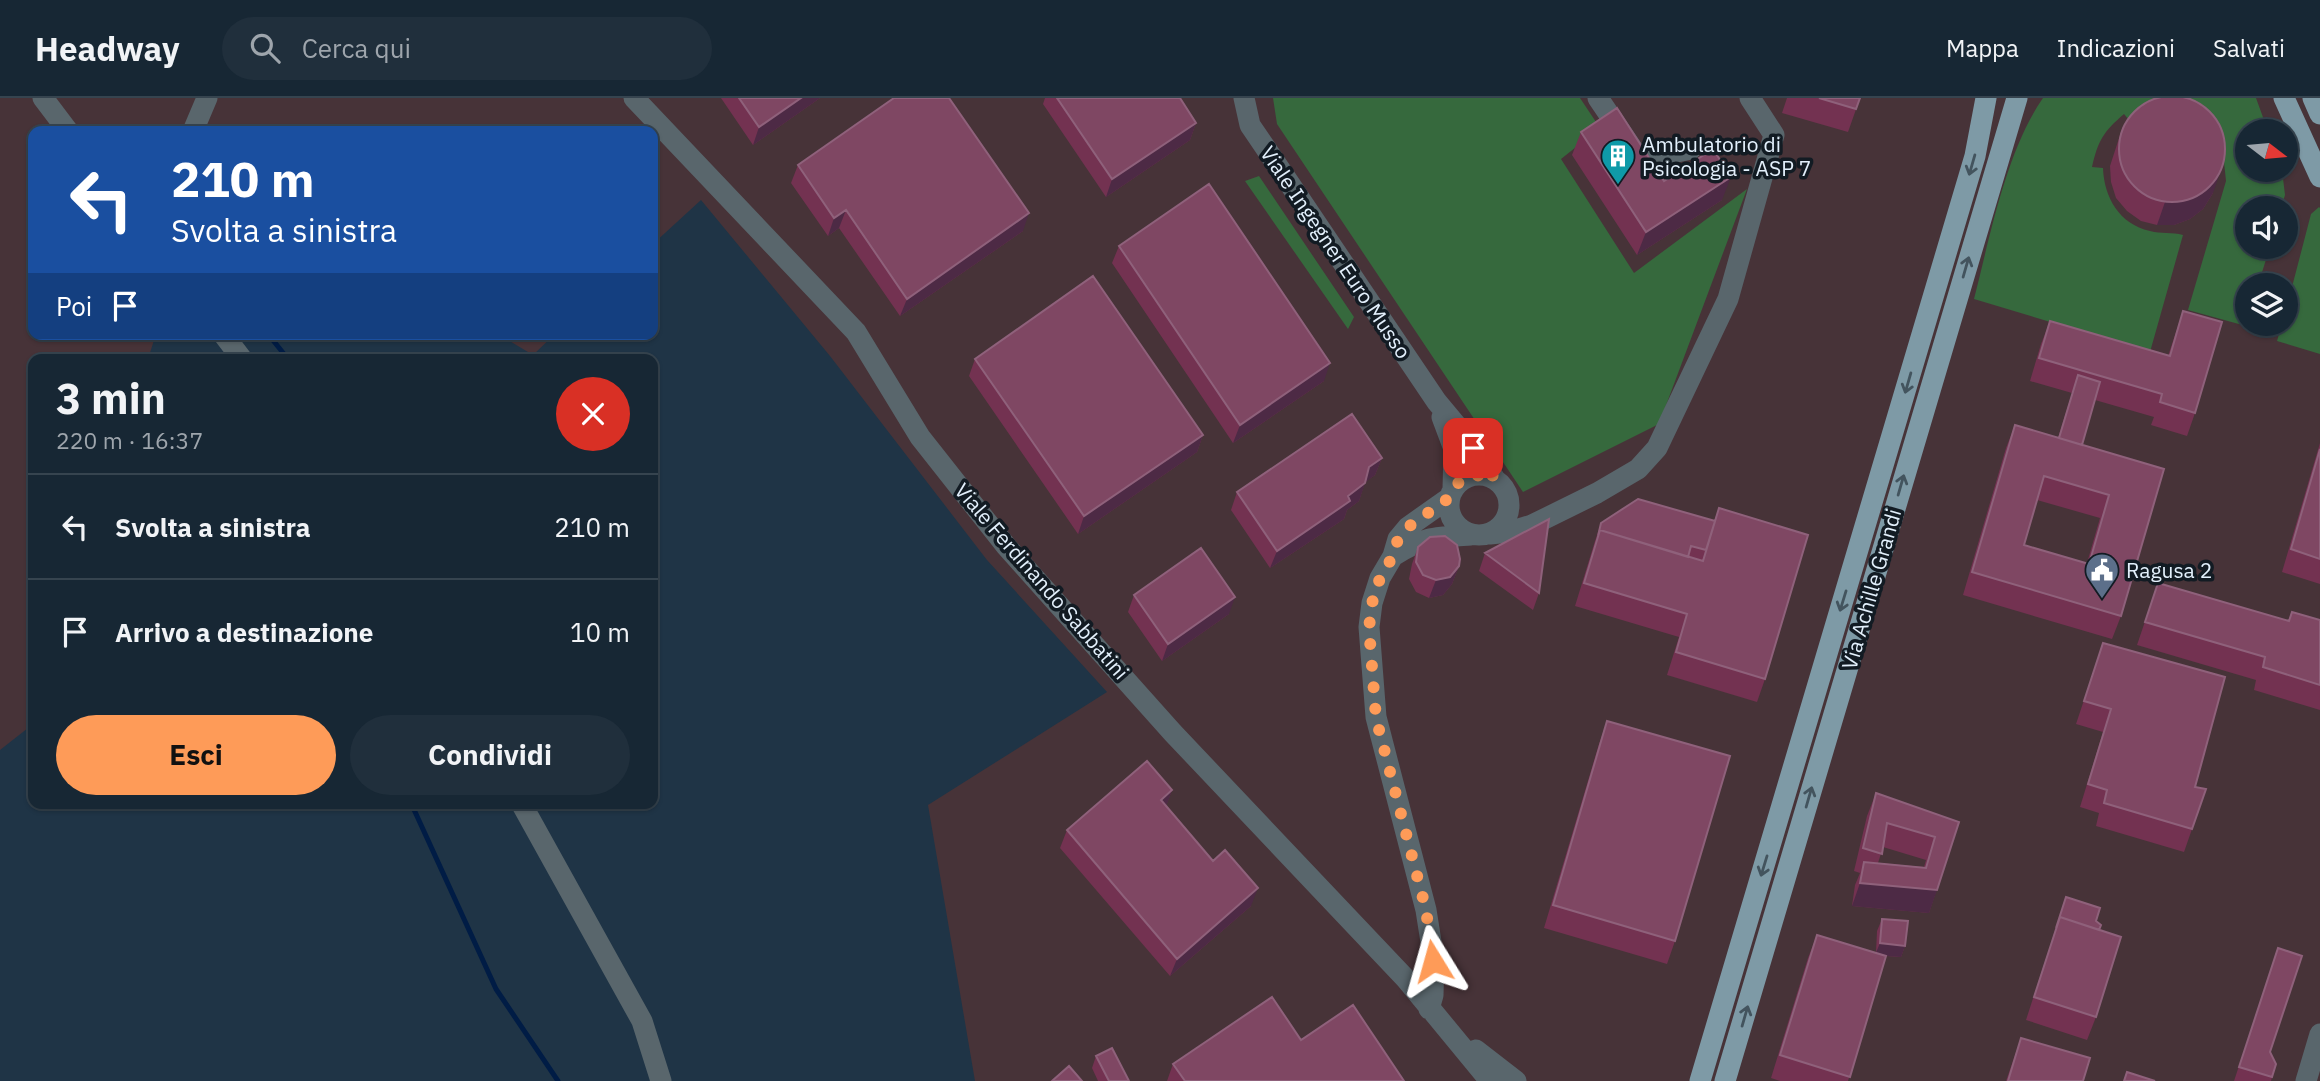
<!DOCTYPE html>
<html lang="it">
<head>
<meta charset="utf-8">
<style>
	:root { --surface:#172734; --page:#202f3c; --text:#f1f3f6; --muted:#9ea5ac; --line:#36444f; --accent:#fe9b58 }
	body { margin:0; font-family:"IBM Plex Sans",sans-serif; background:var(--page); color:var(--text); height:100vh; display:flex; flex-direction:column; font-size:26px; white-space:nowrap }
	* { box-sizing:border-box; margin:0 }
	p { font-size:23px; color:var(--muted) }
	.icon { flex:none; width:38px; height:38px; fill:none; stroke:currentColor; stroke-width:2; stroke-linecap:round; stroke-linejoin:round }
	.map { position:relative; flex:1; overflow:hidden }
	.panel { position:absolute; left:28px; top:256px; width:630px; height:455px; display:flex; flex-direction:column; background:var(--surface); border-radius:14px; box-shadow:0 2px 5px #0004,0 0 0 2px var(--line) }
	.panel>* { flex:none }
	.guide { position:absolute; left:28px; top:28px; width:630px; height:214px; border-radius:14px; box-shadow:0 2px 5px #0004,0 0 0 2px var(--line); background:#1a4fa0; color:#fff; overflow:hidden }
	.needle { width:46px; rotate:106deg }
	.fabs { position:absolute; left:2235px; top:21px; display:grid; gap:14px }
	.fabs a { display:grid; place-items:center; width:63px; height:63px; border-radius:50%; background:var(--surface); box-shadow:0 2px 5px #0004,0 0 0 2px var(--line); font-size:35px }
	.pin { position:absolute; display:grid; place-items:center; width:60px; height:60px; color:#fff; margin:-30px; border-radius:14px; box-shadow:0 4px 10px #0006 }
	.me { position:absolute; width:77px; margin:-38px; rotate:352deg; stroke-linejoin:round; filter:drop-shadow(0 0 5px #0008) }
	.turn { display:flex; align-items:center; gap:24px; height:147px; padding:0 28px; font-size:32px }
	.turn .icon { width:91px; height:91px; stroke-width:2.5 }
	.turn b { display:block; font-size:49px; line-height:60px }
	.then { display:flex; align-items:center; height:66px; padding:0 28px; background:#0003; gap:14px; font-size:26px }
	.round { display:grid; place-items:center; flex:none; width:74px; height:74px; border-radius:37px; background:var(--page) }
	.summary { display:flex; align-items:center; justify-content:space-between; height:119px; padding:0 28px }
	h1 { font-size:42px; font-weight:800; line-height:52px }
	.button { display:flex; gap:14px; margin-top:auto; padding:14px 28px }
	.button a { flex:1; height:80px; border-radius:42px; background:var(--accent); color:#111; font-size:28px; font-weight:800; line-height:80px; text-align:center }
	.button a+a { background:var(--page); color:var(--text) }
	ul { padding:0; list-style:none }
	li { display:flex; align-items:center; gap:21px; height:105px; padding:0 28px; border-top:2px solid var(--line) }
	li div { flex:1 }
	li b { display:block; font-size:26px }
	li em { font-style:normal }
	header { display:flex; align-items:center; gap:42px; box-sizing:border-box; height:98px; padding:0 35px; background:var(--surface); border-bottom:2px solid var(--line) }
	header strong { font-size:33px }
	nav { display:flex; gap:38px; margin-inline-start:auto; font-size:24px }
	.search { width:490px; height:63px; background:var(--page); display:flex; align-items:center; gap:18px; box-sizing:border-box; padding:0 24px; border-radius:38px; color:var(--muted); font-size:26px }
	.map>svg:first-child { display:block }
	.industrial { fill:#473338; fill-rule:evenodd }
	.green { fill:#36693d }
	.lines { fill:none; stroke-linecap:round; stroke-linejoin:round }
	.stream { stroke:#001c45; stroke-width:5 }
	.minor { stroke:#59666c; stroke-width:21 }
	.major { stroke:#7e9aa6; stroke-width:21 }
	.wall { fill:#733251; fill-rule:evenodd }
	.shaded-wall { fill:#4d2a45 }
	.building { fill:#7f4763; stroke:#8f617b; stroke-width:2; fill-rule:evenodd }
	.oneway { stroke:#43545e }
	.route { stroke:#fe9b58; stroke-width:12; stroke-dasharray:0 21.6 }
	.labels { text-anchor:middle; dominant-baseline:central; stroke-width:7; stroke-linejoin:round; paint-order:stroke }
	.poi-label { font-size:21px; fill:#e3f0fc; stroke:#121b23; text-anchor:start }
	.street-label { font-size:21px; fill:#e3f0fc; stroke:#121b23 }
</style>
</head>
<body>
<header>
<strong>Headway</strong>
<div class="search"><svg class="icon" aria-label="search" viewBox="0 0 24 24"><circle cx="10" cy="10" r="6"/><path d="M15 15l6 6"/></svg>Cerca qui</div>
<nav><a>Mappa</a><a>Indicazioni</a><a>Salvati</a></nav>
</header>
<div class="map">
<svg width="2320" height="983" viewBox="0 0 2320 983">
	<rect width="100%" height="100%" fill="#1f3446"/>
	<path class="industrial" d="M0 0H2320V983H975L928 707 1107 594 987 462 830 258 701 102 653 146V33H33V236H156L148 261H33V613L28 630 0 652ZM2247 33H2286V72H2247ZM2247 110H2286V149H2247ZM2247 187H2286V226H2247Z
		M498 236H555L533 257Z"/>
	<path class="green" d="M1273 0H1580L1600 30 1561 61 1634 175 1747 91 1659 326 1523 394 1277 26Z
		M2043 0H2256L2268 33H2247V72H2282L2285 97 2281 110H2247V149H2270L2258 187H2247L2246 228 2188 212 2226 83 2223 54 2129 22 2124 16C2103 34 2098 43 2092 69L2103 70C2104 99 2119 126 2150 133 2161 136 2172 134 2183 137L2150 254 1974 201C1990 139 2006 53 2043 0Z
		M1259 78 1354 219 1348 231 1245 83Z
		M2319 109 2320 110V256L2277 243 2282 226H2286V212L2311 116Z"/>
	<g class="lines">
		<path class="stream" d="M268 236 288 261
			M411 705 496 891 558 983"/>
		<path class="minor" d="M43 0 68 33
			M634 0 856 234 920 339 1006 448 1173 635 1406 881 1490 983
			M1244 0 1250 27 1437 304 1462 334 1495 381
			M1598 0 1640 62 1691 51
			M193 33 207 0
			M223 236 242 261
			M1442 319 1454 351 1453 391
			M1449 407a30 30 0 1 1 60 0a30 30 0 1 1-60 0Z
			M1490 436 1509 434 1532 427 1597 395 1638 371 1657 350 1728 201 1774 37 1750 0
			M1393 458C1425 438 1435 439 1471 437
			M521 705 642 923 661 983
			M1429 911 1433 897 1434 863 1426 812 1376 619 1369 529 1372 505 1380 480 1393 458 1398 441 1408 429 1449 400
			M1476 952 1516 983
			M2306 983 2320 936"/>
		<path class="major" d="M2284 0 2320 79
			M2313 0 2320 16
			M1700 983 1975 58 1986 0
			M1725 983 2017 0"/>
	</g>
	<path class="wall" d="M721 0H820L753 47Z
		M1045 0H1180L1196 25 1190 42 1106 99 1043 6Z
		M1787 0H1860L1848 34 1782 15Z
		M2123 28 2213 95 2203 111 2190 121 2174 127H2157L2141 123 2127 113 2116 100 2111 84 2110 68Z
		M1581 34 1664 83 1722 102 1637 157 1572 57Z
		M798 67 1023 133 900 218 839 130 828 138 791 85Z
		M1119 148 1324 283 1233 345 1112 165Z
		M2183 213 2195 315 2187 338 2151 327 2154 319 2095 302 2082 347 2164 371 2121 518 2112 541 1963 497 2006 350 2015 327 2058 340 2072 295 2030 283 2041 246 2050 223 2168 258ZM2037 402 2100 420 2087 465 2024 447Z
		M975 261 1203 337 1197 354 1078 436 969 278Z
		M2320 345V486L2282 474Z
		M1382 360 1375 377 1365 384 1359 403 1347 412 1344 421 1270 470 1231 412 1237 394Z
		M1719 410 1765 581 1757 604 1667 577 1679 539 1575 508 1595 443 1601 425 1714 423Z
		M1418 449 1459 468 1452 486 1443 497 1429 500 1416 494 1409 481 1412 466Z
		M1485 455 1539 495 1533 512 1479 473Z
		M2158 485 2288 523 2292 514 2320 522V612L2254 592 2256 582 2137 547Z
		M1134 497 1229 516 1162 563 1128 514Z
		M2103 545 2195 689 2206 691 2184 754 2096 728 2099 715 2080 709 2103 634 2076 626Z
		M1607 623 1675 843 1667 866 1544 830 1599 646Z
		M1172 692 1166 708 1251 808 1170 878 1060 750 1067 732Z
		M1876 695 1959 724 1929 815 1852 808 1855 787 1860 775 1854 773 1867 718ZM1883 749 1926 762 1924 769 1878 765Z
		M2062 811 2096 823 2099 832 2096 919 2087 942 2026 922Z
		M1882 821 1905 848 1901 859 1886 858 1848 983H1780L1771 980 1808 860 1817 837 1876 855 1877 833Z
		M2278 850 2270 954 2276 966 2271 983H2234Z
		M2021 940 2083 983H2006Z
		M1301 942 1404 983H1167L1173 966Z
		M1096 958 1129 983H1098L1092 970Z"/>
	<path class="shaded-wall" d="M801 0H820L753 47 759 29Z
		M1196 25 1190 42 1106 99 1112 81Z
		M2221 72 2213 95 2203 111 2190 121 2174 127H2157L2165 104Z
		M1731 79 1722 102 1637 157 1646 134Z
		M846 112 839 130 828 138 834 120Z
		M1029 115 1023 133 900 218 907 201Z
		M1330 265 1324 283 1233 345 1240 327Z
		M1203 337 1197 354 1078 436 1084 418Z
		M1382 360 1375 377 1363 386 1369 369Z
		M1365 385 1359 403 1347 412 1344 421 1270 470 1277 453Z
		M1459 468 1452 486 1443 497 1429 500 1436 482Z
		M1235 499 1229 516 1162 563 1168 546Z
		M1172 692 1166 709 1161 702Z
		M1860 785 1937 792 1929 815 1852 808Z
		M1258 790 1251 808 1170 878 1177 861Z
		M1880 845 1905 848 1901 859 1875 857Z"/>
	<path class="building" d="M2119 51a53 53 0 1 1 106 0a53 53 0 1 1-106 0Z
		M739 0H801L759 29Z
		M894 0H949L1029 115 907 201 846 112 834 120 798 67Z
		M1057 0H1180L1196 25 1112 81Z
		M1819 0H1860L1856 11Z
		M1617 10 1664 83 1713 51 1731 79 1646 134 1581 34Z
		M1209 86 1330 265 1240 327 1119 148Z
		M1093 178 1203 337 1084 418 975 261Z
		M2183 213 2222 224 2195 315 2160 304 2162 296 2039 260 2050 223 2170 258Z
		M2078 277 2100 284 2082 347 2059 340Z
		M1352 316 1382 360 1369 369 1365 385 1348 398 1350 403 1277 453 1237 394Z
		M2015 327 2164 371 2121 518 1972 474ZM2044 378 2109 397 2089 466 2024 447Z
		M2320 351V461L2291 451Z
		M1638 401 1715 423 1706 452 1691 448 1688 459 1600 432 1598 438 1601 425Z
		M1719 410 1808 437 1765 581 1676 554 1687 516 1584 485 1600 432 1703 463Z
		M1549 421 1539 495 1485 455Z
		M1445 438 1457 447 1460 461 1459 468 1450 479 1436 482 1423 477 1416 464 1418 449 1430 439Z
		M1201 450 1235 499 1168 546 1134 497Z
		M2158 485 2289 523 2292 514 2320 522V587L2263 569 2265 559 2145 524Z
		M2103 545 2225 579 2195 689 2206 691 2192 731 2104 705 2107 692 2088 686 2111 611 2084 603Z
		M1607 623 1730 658 1675 843 1553 807Z
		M1147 663 1172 692 1161 702 1213 763 1225 752 1258 790 1177 861 1067 732Z
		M1876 695 1959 724 1937 792 1860 785 1864 764 1926 770 1935 739 1887 725 1882 756 1863 750Z
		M2066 799 2100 810 2096 823 2101 827 2099 832 2060 819 2056 830Z
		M2060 819 2121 839 2096 919 2034 899Z
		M1882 821 1908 823 1905 848 1880 845Z
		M1817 837 1886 858 1850 979 1780 957Z
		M2278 850 2302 858 2270 954 2276 966 2272 979 2239 969Z
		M1272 899 1301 942 1353 907 1404 983H1185L1173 966Z
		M2021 940 2090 960 2083 983H2008Z
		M1112 950 1129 983H1109L1096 958Z
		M1069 968 1082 983H1052Z
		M2127 974 2155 983H2124Z"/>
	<defs><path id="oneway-shaft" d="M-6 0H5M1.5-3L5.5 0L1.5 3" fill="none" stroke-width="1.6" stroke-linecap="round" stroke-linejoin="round" transform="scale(1.75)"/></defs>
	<g class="oneway">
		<use href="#oneway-shaft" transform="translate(1972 67) rotate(106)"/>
		<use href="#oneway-shaft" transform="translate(1966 169) rotate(-74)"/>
		<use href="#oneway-shaft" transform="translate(1908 285) rotate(106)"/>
		<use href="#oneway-shaft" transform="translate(1901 387) rotate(-74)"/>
		<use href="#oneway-shaft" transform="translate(1843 503) rotate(107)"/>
		<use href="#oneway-shaft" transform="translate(1809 699) rotate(-74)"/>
		<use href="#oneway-shaft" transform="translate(1764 768) rotate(107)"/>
		<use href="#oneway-shaft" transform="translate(1745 918) rotate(-74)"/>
	</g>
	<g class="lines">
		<path class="route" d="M1433 863 1426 812 1376 620 1369 530 1372 505 1380 480 1393 458 1398 441 1408 429 1449 400 1459 384 1476 377 1495 381 1473 350"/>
	</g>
	<defs>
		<g id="building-pin" transform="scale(1.75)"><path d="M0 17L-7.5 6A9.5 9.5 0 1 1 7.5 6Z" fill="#0f9aa8" stroke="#121b23"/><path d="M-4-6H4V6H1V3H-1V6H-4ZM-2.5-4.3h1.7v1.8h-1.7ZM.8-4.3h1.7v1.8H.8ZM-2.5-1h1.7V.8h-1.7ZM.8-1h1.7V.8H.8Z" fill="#fff"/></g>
		<g id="civic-pin" transform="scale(1.75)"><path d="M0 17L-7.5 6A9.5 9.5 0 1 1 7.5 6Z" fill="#5c6f8a" stroke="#121b23"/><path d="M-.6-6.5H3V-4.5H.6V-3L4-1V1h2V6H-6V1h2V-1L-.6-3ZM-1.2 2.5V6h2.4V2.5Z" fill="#fff"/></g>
	</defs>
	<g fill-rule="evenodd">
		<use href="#building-pin" x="1618" y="58"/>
		<use href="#civic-pin" x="2102" y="472"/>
	</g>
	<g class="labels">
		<g class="poi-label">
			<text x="1642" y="46">Ambulatorio di<tspan x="1642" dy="24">Psicologia - ASP 7</tspan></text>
			<text x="2126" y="472">Ragusa 2</text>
		</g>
		<g class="street-label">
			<text transform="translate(1336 154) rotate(56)">Viale Ingegner Euro Musso</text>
			<text transform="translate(1042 483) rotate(49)">Viale Ferdinando Sabbatini</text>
			<text transform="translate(1871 491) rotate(-74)">Via Achille Grandi</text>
		</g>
	</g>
</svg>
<div class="fabs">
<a><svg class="needle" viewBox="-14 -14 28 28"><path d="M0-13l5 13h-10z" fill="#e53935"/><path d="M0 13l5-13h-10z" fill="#9ea5ac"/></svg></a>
<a><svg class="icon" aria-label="sound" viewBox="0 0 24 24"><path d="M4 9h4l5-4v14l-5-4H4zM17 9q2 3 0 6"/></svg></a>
<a><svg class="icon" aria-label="layers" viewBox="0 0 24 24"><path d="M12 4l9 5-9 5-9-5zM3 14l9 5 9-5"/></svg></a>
</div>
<div class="pin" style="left:1473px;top:350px;background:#d93025"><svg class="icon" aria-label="arrive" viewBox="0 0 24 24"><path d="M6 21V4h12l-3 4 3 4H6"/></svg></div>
<svg class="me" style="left:1433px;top:863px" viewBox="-20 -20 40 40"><path d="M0-17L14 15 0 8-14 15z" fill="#fe9b58" stroke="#fff" stroke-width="4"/></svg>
<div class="guide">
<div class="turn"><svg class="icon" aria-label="left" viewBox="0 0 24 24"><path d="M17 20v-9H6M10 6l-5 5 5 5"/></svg><div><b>210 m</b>Svolta a sinistra</div></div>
<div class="then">Poi<svg class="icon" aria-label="arrive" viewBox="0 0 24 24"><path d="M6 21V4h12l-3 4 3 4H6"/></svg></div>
</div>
<section class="panel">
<div class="summary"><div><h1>3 min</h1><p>220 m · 16:37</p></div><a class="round" style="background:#d93025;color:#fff"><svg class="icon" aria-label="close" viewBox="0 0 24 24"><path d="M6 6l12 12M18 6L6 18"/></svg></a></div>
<ul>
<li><svg class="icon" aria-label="left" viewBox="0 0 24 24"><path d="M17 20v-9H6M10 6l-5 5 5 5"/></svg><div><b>Svolta a sinistra</b></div><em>210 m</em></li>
<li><svg class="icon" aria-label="arrive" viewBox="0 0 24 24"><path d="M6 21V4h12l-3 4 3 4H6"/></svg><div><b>Arrivo a destinazione</b></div><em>10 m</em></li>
</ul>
<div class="button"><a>Esci</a><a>Condividi</a></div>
</section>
</div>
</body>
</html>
